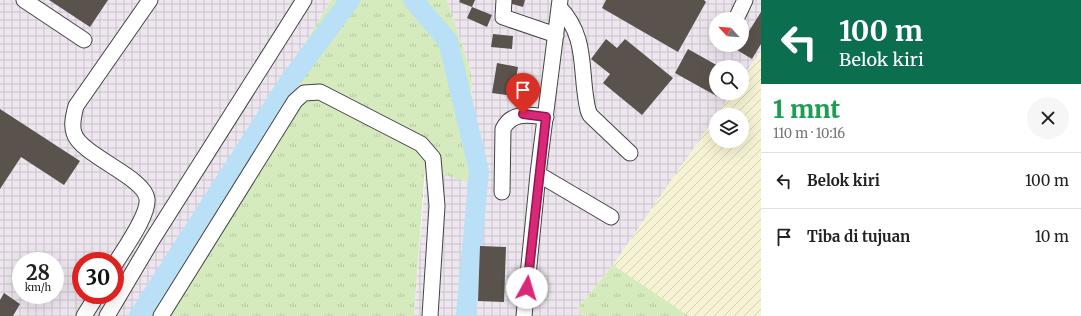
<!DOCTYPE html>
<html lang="id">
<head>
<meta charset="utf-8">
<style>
	:root { --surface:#fff; --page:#f6f6f6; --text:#222; --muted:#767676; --line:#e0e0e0 }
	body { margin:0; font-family:Merriweather,serif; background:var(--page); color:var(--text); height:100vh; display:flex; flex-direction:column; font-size:15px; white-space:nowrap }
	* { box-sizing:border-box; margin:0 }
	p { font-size:13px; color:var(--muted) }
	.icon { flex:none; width:22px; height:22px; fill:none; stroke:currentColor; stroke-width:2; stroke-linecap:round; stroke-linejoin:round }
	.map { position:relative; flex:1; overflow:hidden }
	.sheet { display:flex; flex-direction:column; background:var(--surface); width:320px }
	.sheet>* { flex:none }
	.guide { background:#0b6e4f; color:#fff; overflow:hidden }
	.needle { width:26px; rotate:296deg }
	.controls { position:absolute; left:709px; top:12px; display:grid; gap:8px }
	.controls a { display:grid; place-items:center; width:40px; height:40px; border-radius:50%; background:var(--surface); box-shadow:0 4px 16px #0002; font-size:20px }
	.speed { position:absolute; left:12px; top:252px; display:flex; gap:8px; font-size:20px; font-weight:700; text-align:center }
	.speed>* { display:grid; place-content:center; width:52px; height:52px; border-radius:50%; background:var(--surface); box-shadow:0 4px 16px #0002; line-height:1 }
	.speed small { font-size:10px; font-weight:400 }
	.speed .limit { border:6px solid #d22; background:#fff; color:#111 }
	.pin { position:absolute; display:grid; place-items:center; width:34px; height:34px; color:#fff; margin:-41px -17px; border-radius:50% 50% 50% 0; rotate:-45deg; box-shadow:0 0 4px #0007 }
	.pin .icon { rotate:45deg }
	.me { position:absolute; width:44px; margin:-22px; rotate:6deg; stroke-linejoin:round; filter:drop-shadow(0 0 3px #0008) }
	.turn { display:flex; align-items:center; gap:14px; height:84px; padding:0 12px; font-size:18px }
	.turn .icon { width:52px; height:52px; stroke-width:2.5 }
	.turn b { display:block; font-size:28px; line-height:34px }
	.round { display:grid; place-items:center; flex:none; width:42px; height:42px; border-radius:21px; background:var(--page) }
	.headline { display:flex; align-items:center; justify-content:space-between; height:68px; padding:0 12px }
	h1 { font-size:24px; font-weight:800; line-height:30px; color:#1e9e55 }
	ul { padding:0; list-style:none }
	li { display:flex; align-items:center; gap:12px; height:56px; padding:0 12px; border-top:1px solid var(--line) }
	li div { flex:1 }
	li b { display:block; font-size:15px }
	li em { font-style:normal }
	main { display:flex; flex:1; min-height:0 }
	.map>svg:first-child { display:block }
	.industrial { fill:url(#industrial-grid); fill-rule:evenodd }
	.farmland { fill:url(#farmland-furrows) }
	.grass { fill:url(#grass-tufts) }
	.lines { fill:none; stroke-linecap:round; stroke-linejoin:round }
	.river { stroke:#b9e0f7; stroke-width:20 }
	.building { fill:#5a524d }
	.minor-casing { stroke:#444; stroke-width:17 }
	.minor { stroke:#fff; stroke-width:15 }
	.route-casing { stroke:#8e194d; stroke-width:10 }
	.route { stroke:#db2777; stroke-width:7 }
</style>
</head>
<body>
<main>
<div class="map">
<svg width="761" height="316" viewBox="0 0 761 316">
	<defs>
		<pattern id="industrial-grid" width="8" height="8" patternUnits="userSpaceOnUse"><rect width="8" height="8" fill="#eee6ef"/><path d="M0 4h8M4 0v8" fill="none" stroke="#cbc4cc"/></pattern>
		<pattern id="farmland-furrows" width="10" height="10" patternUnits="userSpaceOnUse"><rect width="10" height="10" fill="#f6f3d4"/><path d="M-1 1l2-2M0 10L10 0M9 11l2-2" fill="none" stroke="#d2cfb5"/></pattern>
		<pattern id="grass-tufts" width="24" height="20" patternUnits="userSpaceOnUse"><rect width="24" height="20" fill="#d5ebbd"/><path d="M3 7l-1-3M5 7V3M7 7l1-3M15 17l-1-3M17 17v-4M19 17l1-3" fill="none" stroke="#b6c8a1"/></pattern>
	</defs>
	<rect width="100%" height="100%" fill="#fffdf5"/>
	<path class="industrial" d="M0 0H331L280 85 134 316H0ZM21 261H55V295H21ZM81 261H115V295H81Z
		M447 0H761V51L742 78V67H716V93H732L613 265 577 309 585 316H414L426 169 468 181 472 75ZM716 19H742V45H716Z"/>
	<path class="farmland" d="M761 51V316H689L613 265 716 116V141H742V115H716L732 93H742V78Z"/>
	<path class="grass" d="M331 0H447L472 75 468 182 425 169 414 316H134L280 85Z
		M613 265 689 316H585L577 309Z"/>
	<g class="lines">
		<path class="river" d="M413 0 448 41 479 171 466 316
			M139 316 289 82 350 0"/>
	</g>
	<path class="building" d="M49 0H108L90 27Z
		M460 0H475L472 7 459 2Z
		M510 0H525L523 7 509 3Z
		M606 0H704L706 2 678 52 602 8Z
		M472 7 492 15 487 27 467 18Z
		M761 12V44L752 59 737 50Z
		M493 34 513 36 512 49 491 47Z
		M606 39 617 48 625 39 673 78 642 115 603 83 610 74 591 59Z
		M688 49 720 67H716V93H723L720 98 675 73Z
		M497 63 518 67 513 96 492 93Z
		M0 109 80 161 64 185 21 157 0 189Z
		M480 246 506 247 504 302 478 301Z
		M4 293 20 304 13 316H0V300Z"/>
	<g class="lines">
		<g class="minor-casing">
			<path id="minor" d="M24 0 84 40
				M504 0 503 17 556 35
				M559 7C589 38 579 72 588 110L590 115 630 153
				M736 19 745 0
				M538 174 611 217
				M502 192 503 129C512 111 529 115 546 117
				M115 264C124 249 149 215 147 199 145 177 80 155 74 133 71 124 74 114 76 106L150 0
				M84 316 97 295
				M107 316 152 240 304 0
				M161 316 295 101 304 93 320 92 421 144 433 158 437 206 430 316
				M524 316 538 174 560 0"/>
		</g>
		<use href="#minor" class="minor"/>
	</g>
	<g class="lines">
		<g class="route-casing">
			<path id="route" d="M523 114 546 117 527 288"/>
		</g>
		<use href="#route" class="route"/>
	</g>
</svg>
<div class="controls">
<a><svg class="needle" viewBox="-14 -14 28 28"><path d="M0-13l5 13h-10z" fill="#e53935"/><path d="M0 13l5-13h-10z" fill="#767676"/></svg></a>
<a><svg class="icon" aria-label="search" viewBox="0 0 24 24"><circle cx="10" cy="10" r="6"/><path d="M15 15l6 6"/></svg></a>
<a><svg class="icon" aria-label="layers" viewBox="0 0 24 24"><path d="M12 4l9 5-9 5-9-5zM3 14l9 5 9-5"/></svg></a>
</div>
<div class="speed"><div>28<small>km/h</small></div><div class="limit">30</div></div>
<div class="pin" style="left:523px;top:114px;background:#d93025"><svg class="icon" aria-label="arrive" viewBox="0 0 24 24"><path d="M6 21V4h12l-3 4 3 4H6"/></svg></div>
<svg class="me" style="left:527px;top:288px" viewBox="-20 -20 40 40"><circle r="19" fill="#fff"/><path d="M0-13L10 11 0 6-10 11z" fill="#db2777"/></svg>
</div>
<section class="sheet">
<div class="guide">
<div class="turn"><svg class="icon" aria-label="left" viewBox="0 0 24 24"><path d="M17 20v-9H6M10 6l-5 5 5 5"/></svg><div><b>100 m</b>Belok kiri</div></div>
</div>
<div class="headline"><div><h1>1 mnt</h1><p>110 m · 10:16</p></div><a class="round"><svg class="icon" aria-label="close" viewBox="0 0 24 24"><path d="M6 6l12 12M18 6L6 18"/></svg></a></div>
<ul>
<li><svg class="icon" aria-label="left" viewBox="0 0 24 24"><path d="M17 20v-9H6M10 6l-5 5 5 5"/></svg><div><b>Belok kiri</b></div><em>100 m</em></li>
<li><svg class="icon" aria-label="arrive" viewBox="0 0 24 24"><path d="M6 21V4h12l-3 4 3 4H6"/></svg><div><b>Tiba di tujuan</b></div><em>10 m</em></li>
</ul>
</section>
</main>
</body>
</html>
